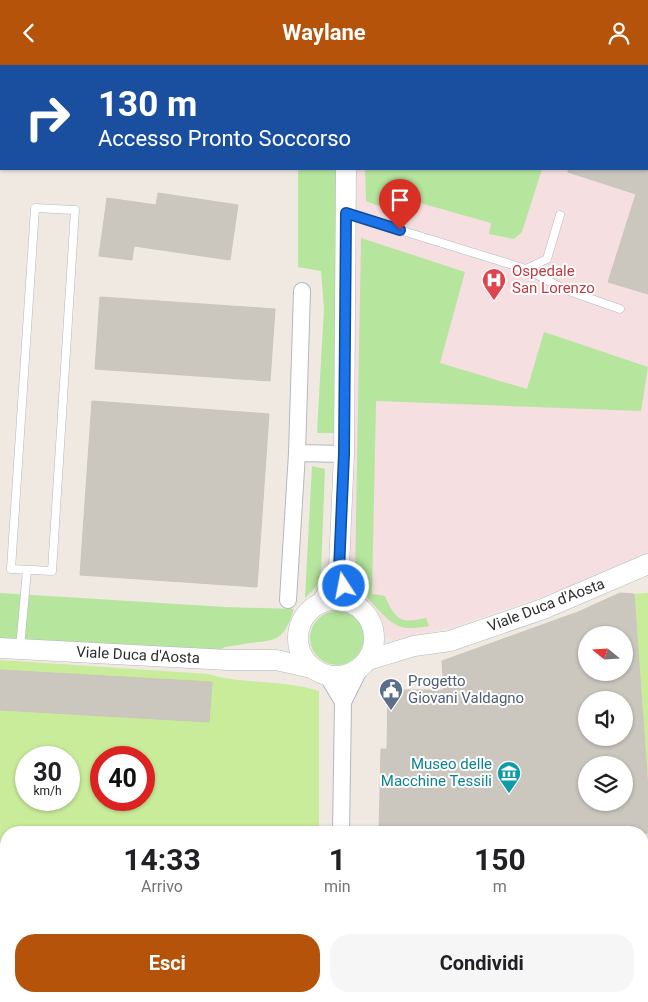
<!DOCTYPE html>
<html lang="it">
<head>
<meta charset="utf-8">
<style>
	:root { --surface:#fff; --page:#f6f6f6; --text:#202124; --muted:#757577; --accent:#b45309 }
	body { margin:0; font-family:Roboto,sans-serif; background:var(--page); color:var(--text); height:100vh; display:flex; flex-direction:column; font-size:19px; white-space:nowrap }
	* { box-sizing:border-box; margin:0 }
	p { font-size:16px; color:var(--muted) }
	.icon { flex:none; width:28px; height:28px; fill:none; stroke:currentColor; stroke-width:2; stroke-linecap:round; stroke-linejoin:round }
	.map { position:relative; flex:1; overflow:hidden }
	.drawer { position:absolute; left:0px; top:761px; width:649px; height:176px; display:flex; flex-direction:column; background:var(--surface); border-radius:20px 20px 0 0; box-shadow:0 1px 4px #0004 }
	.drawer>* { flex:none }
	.top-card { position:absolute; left:0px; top:0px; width:649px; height:105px; box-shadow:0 1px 4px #0004; background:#1a4fa0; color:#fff; overflow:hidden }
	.needle { width:32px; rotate:288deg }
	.controls { position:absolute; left:578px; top:561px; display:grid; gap:10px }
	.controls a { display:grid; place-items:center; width:55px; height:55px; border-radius:50%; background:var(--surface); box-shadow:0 1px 4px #0004; font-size:25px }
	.speed { position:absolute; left:15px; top:681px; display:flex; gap:10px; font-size:25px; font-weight:700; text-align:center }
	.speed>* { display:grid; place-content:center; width:65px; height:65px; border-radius:50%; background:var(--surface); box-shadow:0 1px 4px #0004; line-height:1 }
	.speed small { font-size:12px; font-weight:400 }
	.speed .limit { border:8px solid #d22; background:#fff; color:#111 }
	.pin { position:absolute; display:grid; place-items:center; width:42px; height:42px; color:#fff; margin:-51px -21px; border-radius:50% 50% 50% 0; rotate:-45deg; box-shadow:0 0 5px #0007 }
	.pin .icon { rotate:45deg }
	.me { position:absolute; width:55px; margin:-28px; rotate:349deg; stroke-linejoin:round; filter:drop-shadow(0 0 4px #0008) }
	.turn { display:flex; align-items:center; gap:18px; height:105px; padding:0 15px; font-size:22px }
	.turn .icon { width:65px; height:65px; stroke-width:2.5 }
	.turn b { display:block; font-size:35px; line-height:42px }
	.eta { display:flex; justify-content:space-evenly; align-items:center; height:85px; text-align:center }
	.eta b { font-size:30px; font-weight:700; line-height:35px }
	.primary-button { display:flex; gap:10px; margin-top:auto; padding:10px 15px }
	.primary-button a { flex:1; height:58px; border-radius:20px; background:var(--accent); color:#fff; font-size:20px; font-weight:700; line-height:58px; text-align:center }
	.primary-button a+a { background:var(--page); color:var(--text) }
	header { display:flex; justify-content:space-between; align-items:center; height:65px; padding:0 15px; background:var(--accent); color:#fff; font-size:22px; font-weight:700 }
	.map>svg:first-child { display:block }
	.education { fill:#f0e6d1 }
	.medical { fill:#f5dfe0 }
	.green { fill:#b6e59e }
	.pitch { fill:#c9ec9a; fill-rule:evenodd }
	.building { fill:#cbc7bf; stroke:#cbc5ba; fill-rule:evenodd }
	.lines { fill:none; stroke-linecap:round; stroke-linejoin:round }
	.service-casing { stroke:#b4b7c1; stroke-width:9 }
	.minor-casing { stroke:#b4b7c1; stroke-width:18 }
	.tertiary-casing { stroke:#b4b7c1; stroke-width:21 }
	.service { stroke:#fff; stroke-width:8 }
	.minor { stroke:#fff; stroke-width:16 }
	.tertiary { stroke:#fff; stroke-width:20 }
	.route-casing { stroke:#114b97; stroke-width:12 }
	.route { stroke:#1a73e8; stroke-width:9 }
	.labels { text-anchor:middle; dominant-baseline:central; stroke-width:4; stroke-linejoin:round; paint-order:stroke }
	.health-label { font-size:15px; fill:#be3a42; stroke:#fff; text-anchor:start }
	.street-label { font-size:15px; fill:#2e2e2e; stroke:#fff }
	.service-label { font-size:15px; fill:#4e5e75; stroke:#fff; text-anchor:start }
	.culture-label { font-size:15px; fill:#0d838f; stroke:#fff; text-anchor:end }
</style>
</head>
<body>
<header><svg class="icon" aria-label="back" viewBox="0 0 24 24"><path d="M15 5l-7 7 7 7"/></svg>Waylane<svg class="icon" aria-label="person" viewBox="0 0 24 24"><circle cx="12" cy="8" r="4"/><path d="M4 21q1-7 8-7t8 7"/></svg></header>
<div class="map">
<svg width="648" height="937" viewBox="0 0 648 937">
	<rect width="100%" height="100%" fill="#efe9e1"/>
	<path class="education" d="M648 723V937H628L625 931H642V768L616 767 614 738H624V724Z"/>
	<path class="medical" d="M348 0H648V492L603 511 449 563 393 575 362 556 333 514 343 104H648V1Z"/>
	<path class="green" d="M366 0H575L366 1Z
		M298 104H343L338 368H317L324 243 321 206 298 202Z
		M365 104H542L522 167 514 174 489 169 491 158 399 132 394 147 366 136Z
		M361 173 465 207 440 298 527 324 544 267 648 302 641 346 376 336 372 529 385 531C395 555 401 559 426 553L429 561C397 567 393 560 372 538 363 528 358 525 355 512Z
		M312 401 325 404 321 507 317 521 305 533Z
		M0 528 225 542 294 544C282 583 271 573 239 580 234 581 227 581 223 583 218 587 213 597 209 602L0 588Z
		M310 573a27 27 0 1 1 54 0a27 27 0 1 1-54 0Z"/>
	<path class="pitch" d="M648 528V709H647L634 529Z
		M0 595 208 609C244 620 283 614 319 626V767L6 768V931H319V937H0ZM26 692H69V735H26ZM101 692H144V735H101Z"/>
	<path class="building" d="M648 103V229L608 217 636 129 568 107V104Z
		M158 128 238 140 230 195 134 181 132 195 99 191 107 133 156 140Z
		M100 232 275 244 270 316 95 304Z
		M92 336 269 349 257 522 80 510Z
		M620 528 634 529 648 723V768H379L381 684H387L388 625H444L442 596 578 547ZM586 570H624V608H586ZM586 635H624V672H586ZM586 700H624V738H586Z
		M0 605 212 617 209 657 0 645Z"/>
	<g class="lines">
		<g class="service-casing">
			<path id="service" d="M39 1V0
				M35 143 75 145 52 506 11 504Z
				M348 149 526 204 566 225 620 244
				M526 204 547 194 560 150
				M20 583 27 505"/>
		</g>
		<g class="minor-casing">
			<path id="minor" d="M0 43H1
				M297 388 344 389
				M288 535 297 388 302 226
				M327 610 343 637
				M341 768 343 637 360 603
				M339 937V931"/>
		</g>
		<g class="tertiary-casing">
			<path id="tertiary" d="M349 1V0
				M298 573a38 38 0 1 1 76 0a38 38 0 1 1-76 0Z
				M322 537 331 522 339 501 344 389 346 104
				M0 583 228 595H276L312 603
				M368 595 414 581 450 576 543 544 648 499"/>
		</g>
		<use href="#service" class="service"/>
		<use href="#minor" class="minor"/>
		<use href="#tertiary" class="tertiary"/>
	</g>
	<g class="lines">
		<g class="route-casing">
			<path id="route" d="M344 521 339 505 344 389 346 148 400 165"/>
		</g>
		<use href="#route" class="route"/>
	</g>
	<defs>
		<g id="hospital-pin" transform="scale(1.25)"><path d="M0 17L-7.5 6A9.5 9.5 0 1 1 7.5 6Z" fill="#e0444e" stroke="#fff"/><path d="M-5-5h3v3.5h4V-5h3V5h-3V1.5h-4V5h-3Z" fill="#fff"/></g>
		<g id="civic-pin" transform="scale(1.25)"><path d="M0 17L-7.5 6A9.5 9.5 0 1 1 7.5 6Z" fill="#5c6f8a" stroke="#fff"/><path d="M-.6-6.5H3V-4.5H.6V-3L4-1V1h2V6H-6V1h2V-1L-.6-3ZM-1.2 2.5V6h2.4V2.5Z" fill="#fff"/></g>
		<g id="museum-pin" transform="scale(1.25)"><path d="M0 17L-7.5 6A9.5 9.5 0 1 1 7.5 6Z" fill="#0f9aa8" stroke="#fff"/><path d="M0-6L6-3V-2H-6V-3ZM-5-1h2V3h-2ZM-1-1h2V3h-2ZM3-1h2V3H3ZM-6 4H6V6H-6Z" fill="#fff"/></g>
	</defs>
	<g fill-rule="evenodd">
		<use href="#hospital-pin" x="494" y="215"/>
		<use href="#civic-pin" x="391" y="625"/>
		<use href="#museum-pin" x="509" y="708"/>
	</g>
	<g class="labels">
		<g class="health-label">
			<text x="512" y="206">Ospedale<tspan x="512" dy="17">San Lorenzo</tspan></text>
		</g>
		<g class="street-label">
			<text transform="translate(546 540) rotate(-21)">Viale Duca d'Aosta</text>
			<text transform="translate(138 590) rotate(3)">Viale Duca d'Aosta</text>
		</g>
		<g class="service-label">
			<text x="408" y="616">Progetto<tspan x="408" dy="17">Giovani Valdagno</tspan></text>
		</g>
		<g class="culture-label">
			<text x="492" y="699">Museo delle<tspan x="492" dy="17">Macchine Tessili</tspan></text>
		</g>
	</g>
</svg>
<div class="controls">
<a><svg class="needle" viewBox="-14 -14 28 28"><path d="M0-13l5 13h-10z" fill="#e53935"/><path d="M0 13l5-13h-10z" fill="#757577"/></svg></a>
<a><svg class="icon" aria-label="sound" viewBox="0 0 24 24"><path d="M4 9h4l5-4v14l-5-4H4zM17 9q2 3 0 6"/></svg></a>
<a><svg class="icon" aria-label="layers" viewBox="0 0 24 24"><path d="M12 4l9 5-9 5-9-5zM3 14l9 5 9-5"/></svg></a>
</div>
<div class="speed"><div>30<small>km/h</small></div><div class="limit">40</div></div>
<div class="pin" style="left:400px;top:165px;background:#d93025"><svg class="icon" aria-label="arrive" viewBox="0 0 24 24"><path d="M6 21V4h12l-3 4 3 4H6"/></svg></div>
<svg class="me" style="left:344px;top:521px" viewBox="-20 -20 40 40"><circle r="17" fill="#1a73e8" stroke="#fff" stroke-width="3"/><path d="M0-11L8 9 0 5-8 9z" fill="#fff"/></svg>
<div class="top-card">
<div class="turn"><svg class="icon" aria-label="right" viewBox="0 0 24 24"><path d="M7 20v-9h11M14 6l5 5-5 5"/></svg><div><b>130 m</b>Accesso Pronto Soccorso</div></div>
</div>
<section class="drawer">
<div class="eta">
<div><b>14:33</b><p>Arrivo</p></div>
<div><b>1</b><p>min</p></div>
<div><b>150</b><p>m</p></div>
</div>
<div class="primary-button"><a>Esci</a><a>Condividi</a></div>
</section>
</div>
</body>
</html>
